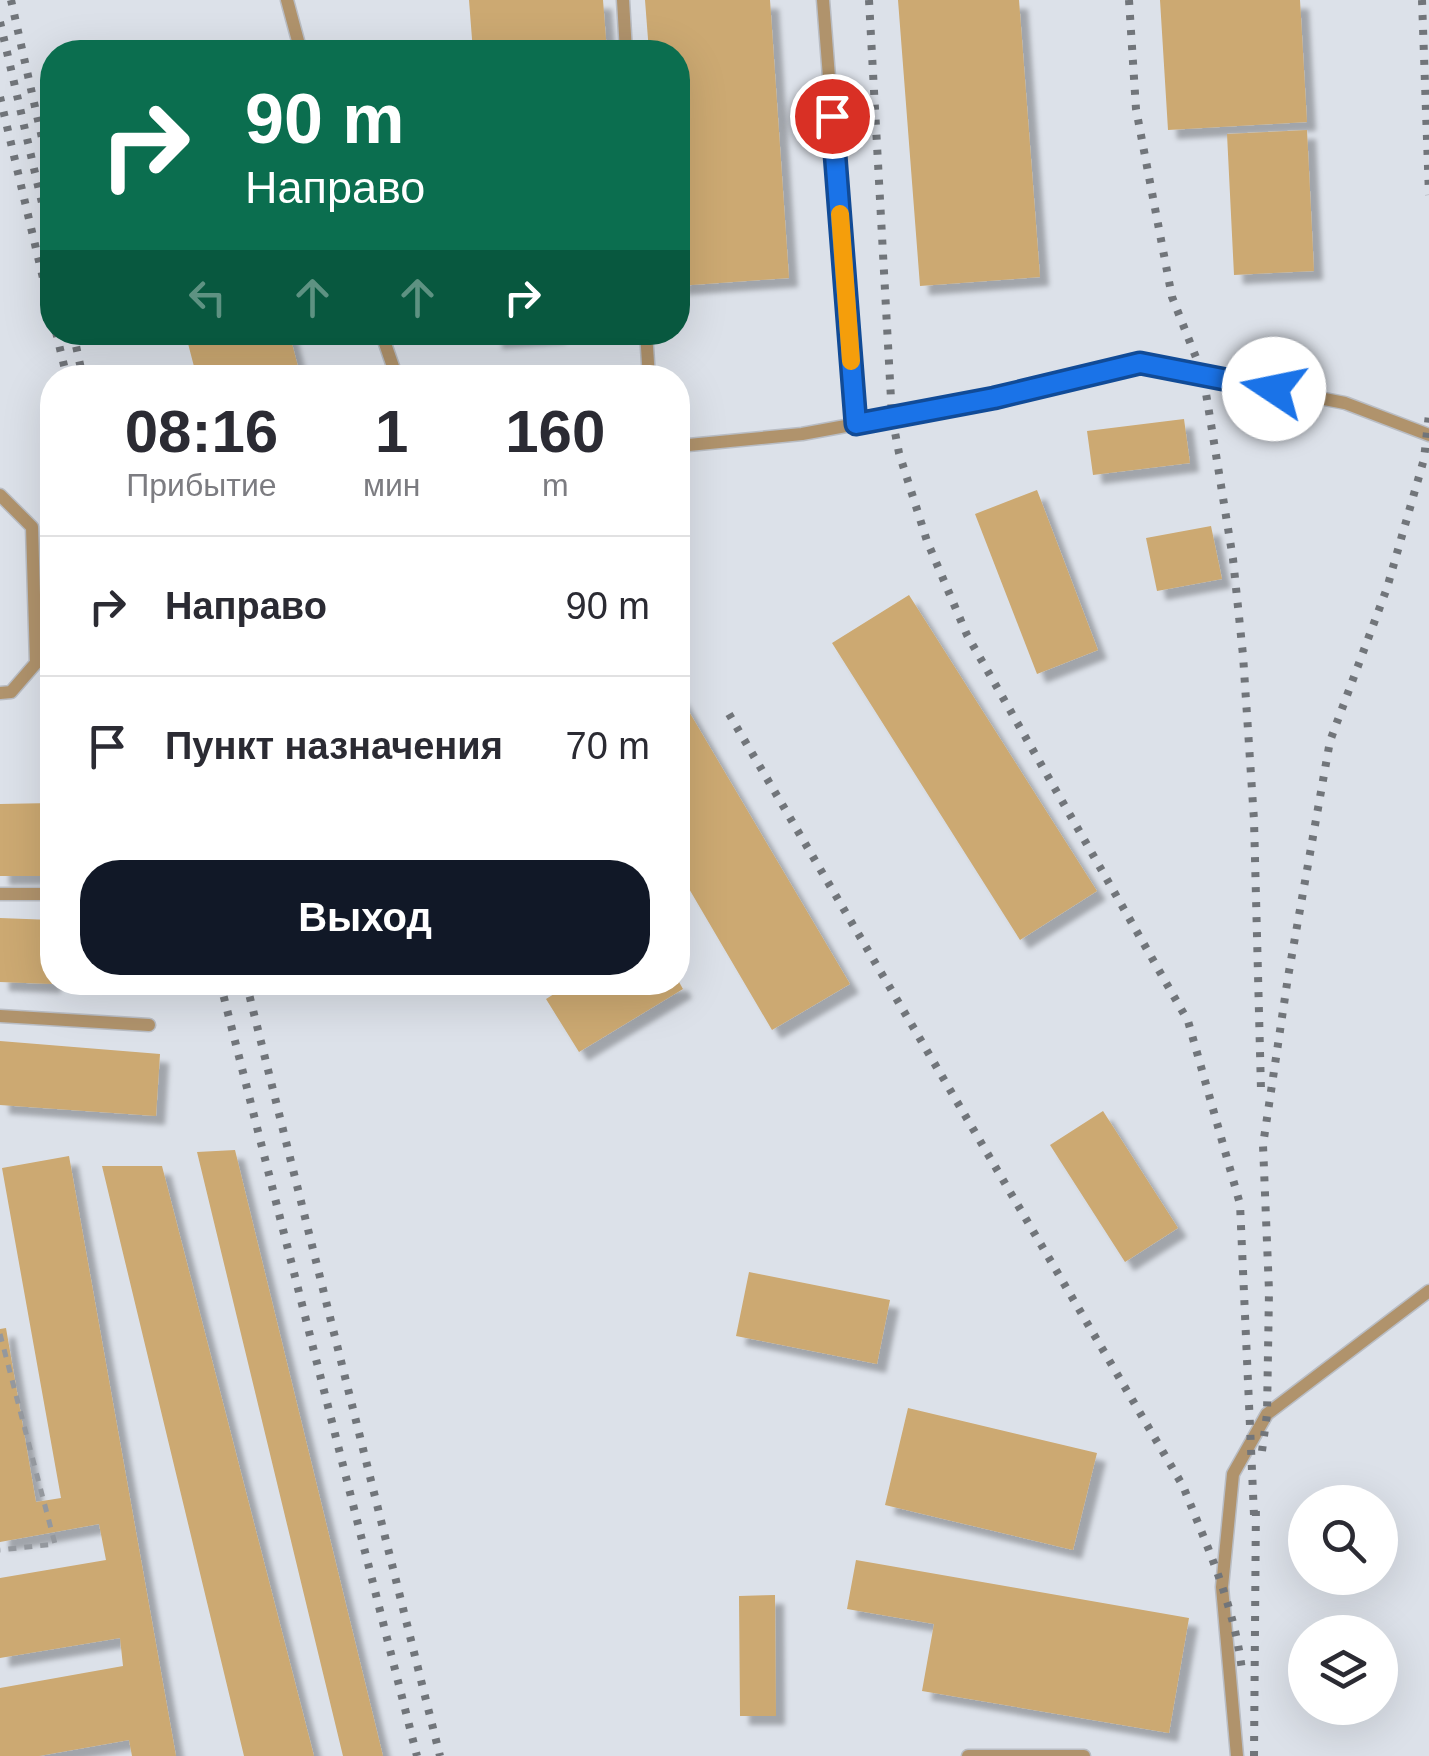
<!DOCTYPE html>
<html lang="ru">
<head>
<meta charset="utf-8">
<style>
	:root { --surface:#fff; --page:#f7f7f7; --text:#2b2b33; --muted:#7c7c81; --line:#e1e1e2; --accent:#111827 }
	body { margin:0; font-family:Arial,sans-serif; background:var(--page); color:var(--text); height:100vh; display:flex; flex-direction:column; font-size:38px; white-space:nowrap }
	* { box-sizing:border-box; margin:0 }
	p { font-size:32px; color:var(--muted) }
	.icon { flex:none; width:55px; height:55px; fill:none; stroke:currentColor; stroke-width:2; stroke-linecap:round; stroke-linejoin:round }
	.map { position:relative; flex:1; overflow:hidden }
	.sheet { position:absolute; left:40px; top:365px; width:650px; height:630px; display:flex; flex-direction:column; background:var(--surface); border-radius:40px; box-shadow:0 10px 40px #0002 }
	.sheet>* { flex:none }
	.banner { position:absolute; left:40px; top:40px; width:650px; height:305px; border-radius:40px; box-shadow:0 10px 40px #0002; background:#0b6e4f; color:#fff; overflow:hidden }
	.fabs { position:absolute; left:1288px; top:1485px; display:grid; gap:20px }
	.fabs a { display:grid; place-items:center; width:110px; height:110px; border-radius:50%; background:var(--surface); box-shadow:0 10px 40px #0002; font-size:50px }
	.pin { position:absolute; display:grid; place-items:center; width:85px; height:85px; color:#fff; margin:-42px; border:5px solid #fff; border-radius:50%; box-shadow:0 2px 10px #0007 }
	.me { position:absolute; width:110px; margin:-55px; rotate:281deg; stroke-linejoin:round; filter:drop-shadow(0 0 8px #0008) }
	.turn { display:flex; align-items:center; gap:35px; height:210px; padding:0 40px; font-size:45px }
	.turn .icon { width:130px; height:130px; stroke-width:2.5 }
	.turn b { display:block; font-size:70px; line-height:85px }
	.lanes { display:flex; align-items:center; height:95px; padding:0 40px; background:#0003; justify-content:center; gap:50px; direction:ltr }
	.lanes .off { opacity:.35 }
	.eta { display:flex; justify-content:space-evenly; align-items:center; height:170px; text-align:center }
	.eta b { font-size:60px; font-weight:600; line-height:70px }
	.primary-button { display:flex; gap:20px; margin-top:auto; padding:20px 40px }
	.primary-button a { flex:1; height:115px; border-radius:40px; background:var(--accent); color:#fff; font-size:40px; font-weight:600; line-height:115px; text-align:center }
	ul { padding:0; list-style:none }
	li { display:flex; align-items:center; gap:30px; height:140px; padding:0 40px; border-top:2px solid var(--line) }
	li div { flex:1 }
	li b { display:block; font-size:38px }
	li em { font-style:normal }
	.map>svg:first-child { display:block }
	.building { fill:#cca972; filter:url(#shadow) }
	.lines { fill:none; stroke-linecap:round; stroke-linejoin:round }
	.lane-casing { stroke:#b9bdc4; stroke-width:15 }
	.path { stroke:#94989e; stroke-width:5; stroke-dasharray:8 8; stroke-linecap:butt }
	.lane { stroke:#b0936c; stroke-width:12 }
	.rail { stroke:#71757a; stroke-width:8; stroke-dasharray:5 10; stroke-linecap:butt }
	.route-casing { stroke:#114b97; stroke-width:25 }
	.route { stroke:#1a73e8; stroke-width:18 }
	.slow { stroke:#f59e0b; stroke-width:18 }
</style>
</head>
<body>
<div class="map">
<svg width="1429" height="1756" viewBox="0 0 1429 1756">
	<defs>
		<filter id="shadow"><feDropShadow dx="9" dy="9" stdDeviation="2.5" flood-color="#0004"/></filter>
	</defs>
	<rect width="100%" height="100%" fill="#dce1e9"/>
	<path class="building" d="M469 0H603L607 52H473Z
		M645 0H770L789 278 678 286V52H649Z
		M898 0H1019L1040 277 920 286Z
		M1160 0H1300L1307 122 1168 130Z
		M1307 130 1314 271 1234 275 1227 134Z
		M185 332H289L301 378H197Z
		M493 332H557V335L493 340Z
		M1184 419 1190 463 1093 475 1087 431Z
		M1037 490 1098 650 1037 674 975 514Z
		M1211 526 1222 579 1157 591 1146 538Z
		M909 595 1097 891 1020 940 832 643Z
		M678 693 850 984 772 1030 678 870Z
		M52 803V876H0V804Z
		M0 918 52 920V984L0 982Z
		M573 982H679L683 989 579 1052 546 999Z
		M0 1041 160 1054 156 1116 0 1105Z
		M1103 1111 1178 1228 1125 1262 1050 1145Z
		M235 1150 383 1756H343L197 1152Z
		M69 1156 176 1756H132L129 1740 39 1756H0V1688L123 1666 120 1638 0 1658V1578L106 1560 99 1524 0 1542V1329L6 1328 36 1502 61 1498 2 1168Z
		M102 1166H162L314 1756H244Z
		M749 1272 890 1300 877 1364 736 1336Z
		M908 1408 1097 1453 1073 1550 885 1505Z
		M856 1560 1189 1618 1169 1733 922 1691 934 1624 847 1609Z
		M775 1595 776 1716H740L739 1596Z"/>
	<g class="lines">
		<g class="lane-casing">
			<path id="lane" d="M287 0 301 52
				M623 0 626 52
				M823 0 856 424
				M381 332 397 378
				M646 332 649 378
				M678 446 802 434 993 399 1140 363 1345 403 1429 435
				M0 495 32 527 36 663 11 692 0 693
				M0 894H52
				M0 1016 149 1025
				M968 1756H1084
				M1237 1756 1222 1587 1233 1474 1267 1414 1429 1291"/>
		</g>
		<path class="path" d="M0 1334 55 1544 0 1550"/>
		<use href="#lane" class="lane"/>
		<path class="rail" d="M11 0 42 138
			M869 0 892 417 899 453 927 541 967 635 1188 1021 1240 1204 1254 1515
			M1129 0 1136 109 1172 297 1203 375 1233 559 1243 655 1254 820 1261 1090
			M1422 0 1429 195
			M0 22 52 246
			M0 97 52 316
			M56 332 67 378
			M73 332 83 378
			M729 714 1183 1486C1207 1546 1235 1607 1242 1671
			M220 982 417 1756
			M246 982 440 1756
			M1262 1451 1267 1414 1269 1291 1263 1145 1288 977 1330 741 1387 588 1424 459 1429 414
			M1254 1756 1256 1501"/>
	</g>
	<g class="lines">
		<g class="route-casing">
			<path id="route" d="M832 116 856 424 994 398 1140 363 1274 389"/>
		</g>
		<use href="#route" class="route"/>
		<path class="slow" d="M840 214 851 361"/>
	</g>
</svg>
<div class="fabs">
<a><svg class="icon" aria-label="search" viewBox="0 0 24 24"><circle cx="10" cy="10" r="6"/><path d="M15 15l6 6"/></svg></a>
<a><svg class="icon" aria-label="layers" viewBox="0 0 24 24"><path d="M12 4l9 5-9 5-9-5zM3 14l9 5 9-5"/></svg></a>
</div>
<div class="pin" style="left:832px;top:116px;background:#d93025"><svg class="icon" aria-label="arrive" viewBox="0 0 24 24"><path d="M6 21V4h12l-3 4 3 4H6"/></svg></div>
<svg class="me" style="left:1274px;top:389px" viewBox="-20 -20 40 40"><circle r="19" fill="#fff"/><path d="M0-13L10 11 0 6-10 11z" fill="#1a73e8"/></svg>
<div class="banner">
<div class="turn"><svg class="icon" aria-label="right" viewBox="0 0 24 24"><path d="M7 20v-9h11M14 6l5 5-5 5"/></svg><div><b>90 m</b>Направо</div></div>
<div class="lanes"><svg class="icon off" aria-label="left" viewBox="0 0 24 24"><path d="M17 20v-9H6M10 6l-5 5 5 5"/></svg><svg class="icon off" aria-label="ahead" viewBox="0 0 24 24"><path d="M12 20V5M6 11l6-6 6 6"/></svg><svg class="icon off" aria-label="ahead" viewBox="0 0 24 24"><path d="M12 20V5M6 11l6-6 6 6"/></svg><svg class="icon" aria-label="right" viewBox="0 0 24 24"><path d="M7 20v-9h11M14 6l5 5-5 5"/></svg></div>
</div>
<section class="sheet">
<div class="eta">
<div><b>08:16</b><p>Прибытие</p></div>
<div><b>1</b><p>мин</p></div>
<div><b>160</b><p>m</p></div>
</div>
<ul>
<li><svg class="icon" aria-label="right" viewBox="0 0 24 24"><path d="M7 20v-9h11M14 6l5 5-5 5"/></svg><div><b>Направо</b></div><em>90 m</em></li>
<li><svg class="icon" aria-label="arrive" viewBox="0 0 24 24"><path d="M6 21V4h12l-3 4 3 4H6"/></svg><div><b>Пункт назначения</b></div><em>70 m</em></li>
</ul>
<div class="primary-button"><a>Выход</a></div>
</section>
</div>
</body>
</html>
